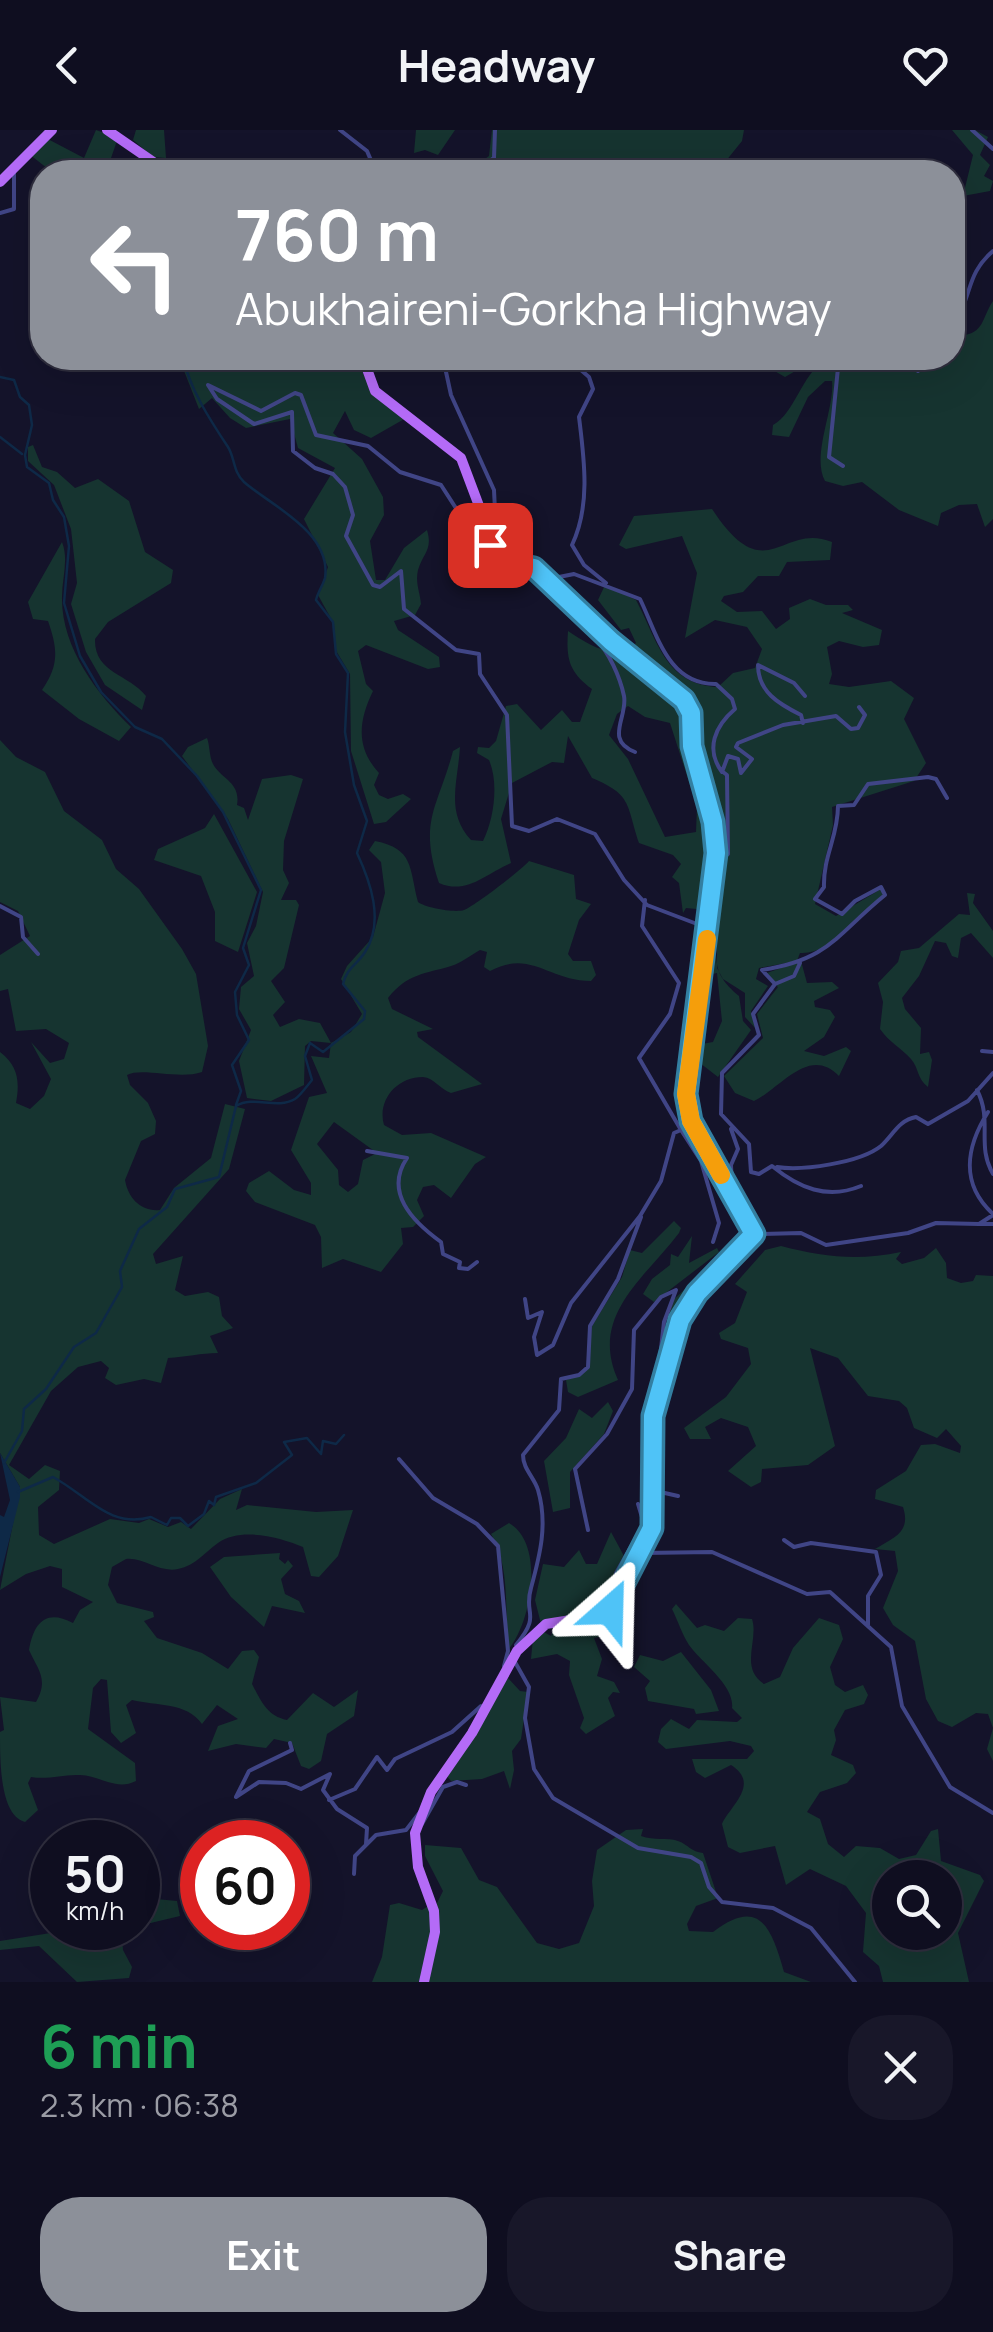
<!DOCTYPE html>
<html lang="en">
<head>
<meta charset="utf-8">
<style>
	:root { --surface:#0f0e20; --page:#181729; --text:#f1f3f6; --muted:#9b9ca5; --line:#2f2e3e; --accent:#8c9099 }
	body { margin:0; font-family:Manrope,sans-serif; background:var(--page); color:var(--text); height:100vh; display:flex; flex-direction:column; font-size:38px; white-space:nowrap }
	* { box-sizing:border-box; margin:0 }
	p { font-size:32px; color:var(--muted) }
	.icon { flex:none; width:55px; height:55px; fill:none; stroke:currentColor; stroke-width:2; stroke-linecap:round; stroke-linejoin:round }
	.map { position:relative; height:1852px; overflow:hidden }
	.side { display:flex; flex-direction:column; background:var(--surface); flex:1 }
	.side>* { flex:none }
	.top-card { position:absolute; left:30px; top:30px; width:935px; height:210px; border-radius:40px; box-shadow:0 10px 40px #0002,0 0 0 2px var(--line); background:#8c9099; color:#fff; overflow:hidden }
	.tools { position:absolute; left:872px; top:1730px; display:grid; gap:20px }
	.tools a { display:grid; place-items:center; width:90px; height:90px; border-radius:50%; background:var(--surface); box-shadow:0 10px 40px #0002,0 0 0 2px var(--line); font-size:50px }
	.speed { position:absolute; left:30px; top:1690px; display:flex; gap:20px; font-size:50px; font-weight:700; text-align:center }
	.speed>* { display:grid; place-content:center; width:130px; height:130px; border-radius:50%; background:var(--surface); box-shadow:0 10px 40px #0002,0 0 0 2px var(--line); line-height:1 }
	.speed small { font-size:25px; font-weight:400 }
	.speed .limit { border:15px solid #d22; background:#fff; color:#111 }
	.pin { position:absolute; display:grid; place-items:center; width:85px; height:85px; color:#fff; margin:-42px; border-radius:20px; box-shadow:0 5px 15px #0006 }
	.me { position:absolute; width:110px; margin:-55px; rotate:25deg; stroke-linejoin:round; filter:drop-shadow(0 0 8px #0008) }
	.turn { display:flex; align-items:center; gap:35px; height:210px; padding:0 40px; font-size:45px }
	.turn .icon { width:130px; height:130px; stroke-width:2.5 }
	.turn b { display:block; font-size:70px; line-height:85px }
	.round { display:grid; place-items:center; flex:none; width:105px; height:105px; border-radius:40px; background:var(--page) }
	.overview { display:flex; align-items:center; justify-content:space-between; height:170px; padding:0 40px }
	h1 { font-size:60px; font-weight:700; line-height:75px; color:#1e9e55 }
	.action { display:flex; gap:20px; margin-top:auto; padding:20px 40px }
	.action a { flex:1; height:115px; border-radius:40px; background:var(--accent); color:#fff; font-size:40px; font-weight:700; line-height:115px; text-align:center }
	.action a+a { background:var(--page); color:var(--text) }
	header { display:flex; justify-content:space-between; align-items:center; height:130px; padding:0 40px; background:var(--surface); font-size:45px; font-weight:700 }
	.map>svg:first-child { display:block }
	.green { fill:#163430; fill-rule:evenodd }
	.water { fill:#0e2947 }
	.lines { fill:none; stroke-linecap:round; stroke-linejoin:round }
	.stream { stroke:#0e2947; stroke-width:2.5 }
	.street { stroke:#404586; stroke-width:4 }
	.primary { stroke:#b46bf7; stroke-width:10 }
	.route-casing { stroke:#337fa1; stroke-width:25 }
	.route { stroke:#4fc3f7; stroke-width:18 }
	.slow { stroke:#f59e0b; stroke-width:18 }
</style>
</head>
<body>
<header><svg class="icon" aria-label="back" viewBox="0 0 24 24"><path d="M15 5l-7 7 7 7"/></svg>Headway<svg class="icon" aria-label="heart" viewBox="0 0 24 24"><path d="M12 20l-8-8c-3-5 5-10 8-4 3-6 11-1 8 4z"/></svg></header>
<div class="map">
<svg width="993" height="1852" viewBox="0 0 993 1852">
	<rect width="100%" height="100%" fill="#14132a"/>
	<path class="green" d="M96 0 118 8 111 28 116 42H52L29 24 44 7 84 28Z
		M136 0H164L166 28 153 27 133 10Z
		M416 0H455L438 25 425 20 414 23Z
		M492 0H744L742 11 717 42H467L489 26Z
		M952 0H975L988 7 980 25 990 35 984 46 993 51 990 61 963 66 973 25Z
		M993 171V389L985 397 977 374 959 375 941 383 938 396 899 380 862 352 843 356 825 351C811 326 835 278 832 251H825L808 267 789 307 772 305 773 295C795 283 801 246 826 228H952L953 200 960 206C985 203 981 189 993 171Z
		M179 228H356L372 262 406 288 371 308 354 300 345 281 333 303 362 329 383 367 384 385 370 411 376 450H385L404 418 427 400C433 420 423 423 418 440 415 453 420 462 421 474L415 485 394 491 398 500 439 527 440 537 428 539 366 515 358 521 366 554 373 561C358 592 356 618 379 643L374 655 379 665 388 669 403 664 411 669 386 692 374 694 351 621 350 544 335 519 334 494 318 465 328 437 304 389 335 338 298 318 290 289 246 298 230 288 212 268 199 279Z
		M752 228H818L785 247Z
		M33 315 42 337 57 342 75 358 98 349 129 371 145 422 173 440 171 453 108 492 95 509C94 543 129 544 146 566L142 580 105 555 86 522 71 474 77 453 71 399 54 355 28 331V317Z
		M712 379C767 462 781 391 832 412L830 430 787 432 779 446H758L743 462 724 466 721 471 737 482 762 481 776 499 790 489 789 478 810 469 826 475H848L853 480 842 483 882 500 879 515 863 517 839 511 827 517 832 544 829 554 849 557 891 551 914 568 904 589 926 633 914 651 832 677 833 695 815 774 836 786 881 759 884 764C860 783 833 825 800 823L797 831 759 838 756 849 768 856 751 881 757 900 745 887V863L723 849 717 838V806L710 794 721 716 705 673 713 724 707 780 686 778 683 783 679 753 672 747 681 734 673 725 639 713C626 673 632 665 592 648L568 606 564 633 552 632 512 653 501 689 511 733C485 744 467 765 439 753 418 690 438 678 453 621L460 617C458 652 445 682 471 710L483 711C494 689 499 653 489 630L477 623 478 617 489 618 496 611 506 576 517 574 541 600 562 580 572 592H580L592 559C569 542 566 529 568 501 588 514 613 532 636 513L629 498 621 500 598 470 605 455 636 470C657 509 665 555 718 557L733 543 755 538 762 519 747 497 715 490 685 508 697 443 682 406 626 419 619 415 634 386ZM628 576 645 587 670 593 697 677 696 702 665 707 628 629 609 605 617 584Z
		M62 412C69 430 62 448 62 467 61 517 97 564 131 597L119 611 79 589 42 560C59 535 58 520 48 491L33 489 28 472Z
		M207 608C210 616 209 626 213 634 221 649 241 652 237 675L244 678 248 690 262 649 291 645 303 649 284 711 283 740 289 753 281 770H296L299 775 284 838 271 851 285 872 273 885 280 897 299 889 320 893 331 913 351 902 362 884 341 849 347 836 373 807 385 763 381 732 369 720 375 711C414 719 409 737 418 772 426 778 455 783 464 780 473 777 524 738 529 731L574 745 576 769 591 774 579 790 568 824 573 831H591L596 845 591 851C548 851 531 819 490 841L484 837 487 822 480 820C471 825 461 833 451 836 425 844 408 843 388 868L392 879 433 899 417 902 418 907 482 954 451 963C440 959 434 948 423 947 396 947 377 971 384 995L402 1005 431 1003 486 1027 475 1034 451 1068 434 1055 423 1057 417 1070 424 1086 413 1097 401 1098 403 1114 381 1142 343 1129 322 1138 321 1107 315 1095 255 1072 246 1061 249 1053 269 1041 294 1060 311 1065V1053L291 1020 309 967 327 963 311 926 329 928 331 913 311 911 305 916 304 955 271 971 247 968 239 931 251 900 239 879 241 857 254 846 247 813 256 796 263 762 228 689 182 626 188 617ZM334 992 377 1023 363 1030 358 1054 348 1062 339 1055 338 1040 317 1014Z
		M0 610 16 627 45 642 64 681 102 710 116 739 139 759 182 819 196 844 208 916 202 942C179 950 142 937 127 945L130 955 148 973 156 991 155 1004 141 1011 125 1050C128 1068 141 1082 160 1080L174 1058 211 1028 225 974 245 979 229 1039 153 1124 156 1134 183 1126 175 1160 185 1166 208 1162 219 1167 222 1186 233 1198 210 1206 218 1223C201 1223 186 1227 168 1228L161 1253 144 1249 116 1255 105 1248 109 1238 101 1231 78 1237 51 1261 9 1335 29 1349 45 1335 60 1341 59 1360 38 1377 39 1405 54 1414 110 1389 139 1393 149 1389 168 1397 181 1392 191 1399 220 1369 242 1359 236 1380 247 1375 316 1382 353 1380 338 1426 319 1447 311 1446 303 1417C279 1407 241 1397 218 1413 204 1423 196 1435 178 1439 159 1443 144 1427 126 1429L112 1437 108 1455 117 1473 153 1482 154 1487 144 1491 157 1508 202 1523 228 1539 242 1521 254 1520 259 1527 252 1554C261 1571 267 1586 287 1590L313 1563 334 1577 358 1560 354 1586 327 1604 321 1631 309 1639 301 1636 292 1613 274 1609 266 1618 236 1614 208 1621 218 1596 238 1589 217 1575 202 1594C187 1572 156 1576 132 1570L126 1575 136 1603 121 1613 111 1602 107 1550 101 1549 93 1558 88 1599 135 1633 136 1651C116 1661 101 1646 80 1645 63 1644 49 1650 31 1647L28 1653 38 1680 25 1692C0 1685 0 1633 0 1602L4 1600 0 1567 36 1572C49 1549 38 1540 29 1520 34 1491 47 1479 73 1493L80 1480 93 1472 62 1457V1439L50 1436 26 1444 0 1460 20 1357 0 1323V922C18 936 20 951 16 973L30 979 44 966 51 949 31 912 50 933 64 929 69 913 46 899 16 901 8 859 0 861V825L30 806 18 781 0 772Z
		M214 684 257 762 238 822 215 811V782L201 746 154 730 158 719 205 698Z
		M967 763 975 764 973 773 993 801V828L971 803 961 808 958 828 952 826 946 813 935 811 919 846 902 868 905 879 921 898 920 924 929 922 932 930 928 957C917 949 919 938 911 929 901 918 889 912 880 899L883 872 878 853 898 832 901 821 919 818 959 784 970 785Z
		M711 797C722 831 707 839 739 866L743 891 751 900 718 947 696 930V915L713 912 722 891 717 843 704 846Z
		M801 831 807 853 832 852 839 858 814 871 815 877 830 880 835 887 824 907 804 921 824 926 846 917 851 921 839 946C809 915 781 958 754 971L735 963 724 946 763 908 757 884 778 857 764 844Z
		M674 1091 681 1098 679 1103C644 1149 589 1186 618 1250L578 1267 568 1262 566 1250 586 1241 592 1196 622 1147 630 1120 642 1123Z
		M692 1106 689 1133 717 1118 719 1122 654 1172 643 1164 652 1149 670 1135 671 1124 678 1127Z
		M781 1116C823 1127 858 1131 901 1122L896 1129 902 1134 924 1128 936 1118 946 1133 947 1148 961 1153 973 1151 976 1145 993 1146V1631L987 1619 993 1598 988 1584 976 1583 952 1597 938 1591 926 1569 915 1511 893 1495 883 1478 898 1441 895 1421 875 1419C895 1407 911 1402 903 1377L875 1369 876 1360 906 1341 921 1315 935 1314 960 1323 961 1316 946 1299 937 1308 914 1298 907 1278 899 1271 868 1266 838 1228 810 1218 835 1316 808 1335 762 1339 761 1352 751 1357 728 1341 756 1316 748 1297 721 1288 705 1297 711 1309H690L684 1298 726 1267 751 1234 748 1218 721 1209 719 1203 735 1193 747 1162 735 1154 765 1120Z
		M719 1128 725 1135 695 1162 671 1222 662 1224 672 1171Z
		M608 1272 613 1281 604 1304 570 1342V1378L553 1382 544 1331 566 1308 579 1279 592 1288Z
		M509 1393C545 1414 532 1490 509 1519 504 1481 511 1437 491 1404Z
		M611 1402 624 1426C611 1444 617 1463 604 1480L541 1494 535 1470 543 1434 564 1437 579 1420 586 1434H597Z
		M280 1423 279 1429 285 1434 288 1430 293 1436 281 1449 285 1464 299 1471 305 1483 272 1476 264 1497 231 1467 210 1437 224 1427Z
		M676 1474 697 1498 705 1495 724 1501 738 1488 752 1489C759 1510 739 1538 764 1554L780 1547 793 1518 819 1488 839 1495 843 1509 830 1537 835 1555 845 1562 863 1555 868 1565 864 1574 845 1580 834 1600 836 1610 831 1625 853 1635 856 1643 847 1653 820 1662 807 1682 820 1689 828 1714 844 1727 856 1716 880 1718 899 1729 916 1725 931 1701 938 1699 941 1731 980 1745 984 1751 958 1803 969 1852H883L879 1836 863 1822 866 1783 846 1756 810 1739 786 1755 775 1716 740 1723 728 1717 722 1694C730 1676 761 1654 731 1635L705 1648 696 1642 692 1629H747L754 1621 751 1616 730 1611 666 1619 658 1612 661 1599 671 1589 689 1599 697 1590 737 1592 742 1588 732 1578C735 1556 702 1533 689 1515 682 1504 678 1491 672 1479ZM890 1748H945V1802H890Z
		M622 1478 631 1482 625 1502 594 1508 602 1529 597 1546 614 1552 620 1563 613 1562 608 1568 615 1586 586 1604 580 1598 584 1588 569 1545 570 1531 557 1524 531 1529 533 1508 542 1501 551 1506 557 1493 587 1490 590 1496 610 1490Z
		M681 1522 711 1560 719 1581 696 1584 694 1579 648 1571 645 1558 650 1551 634 1537 640 1525 663 1531Z
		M508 1548 520 1561 528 1562 521 1609 512 1621 514 1640 510 1659 504 1641 482 1649 451 1651 444 1643Z
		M643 1699 641 1706C654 1711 667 1707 678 1711 689 1715 691 1722 703 1723L718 1768 696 1776 687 1794 689 1801 713 1802C759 1767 771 1796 784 1842L811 1852H426L439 1797 437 1773 443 1761 425 1726V1715L461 1718 479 1750 497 1757 537 1813 559 1819 579 1813 594 1776 592 1751 597 1720 626 1700Z
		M138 1755 156 1769 177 1771 180 1786 138 1796Z
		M399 1773 422 1780 430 1775V1817L420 1852H372L382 1827 390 1775Z
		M112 1798H132L122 1806 123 1820 132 1837 129 1848 77 1852 39 1816 0 1820V1811L76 1799 101 1802Z"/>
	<path class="water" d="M0 1323 20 1357V1367L0 1447V1385L4 1387 10 1370Z"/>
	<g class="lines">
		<path class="stream" d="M0 247 14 250 20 267 29 275 32 295 25 325 27 337 49 353 53 370 64 387 69 416 64 473 80 526 101 562 135 597 162 609 197 646 223 682 261 760 243 818 249 835 235 862 237 885 249 910 232 935 241 961 236 975
			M0 307 22 324
			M4 1333 22 1301 24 1279 46 1259 74 1217 96 1203 122 1157 120 1141 139 1099 167 1077 175 1059 219 1047 236 976C254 965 276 980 295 969 300 966 307 956 312 950L305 926 310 913 323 922 364 889 365 881 343 854C347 837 357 835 365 822 385 791 370 751 357 723L367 691 354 655 345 602 348 543 336 524 333 492 316 470C318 462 323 455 325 448 332 402 270 375 244 352 233 342 235 328 228 317 210 290 190 259 183 228
			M18 1362 53 1347C88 1366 110 1399 151 1387L167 1395 171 1388H180L188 1396 204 1384 209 1371 214 1375 216 1367 256 1353 292 1325 284 1312 307 1308 321 1324 323 1311 336 1314 344 1305"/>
		<path class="street" d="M340 0 367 21 376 42
			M972 0 993 19
			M474 42 494 28 495 0
			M0 83 14 79V40
			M952 194C974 167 964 146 993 121
			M443 228 451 265 494 360 496 401 517 430
			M575 228 574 234 589 247 593 259 579 287C584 328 591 375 572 415L584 435 606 453
			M839 228 829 327 843 336
			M909 228 918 241 930 228
			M489 414 464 401 461 386 441 355 400 342 368 316 316 305 301 265 295 263 261 281 208 255 217 269 254 294 292 282 293 321 315 338 333 344 345 357 353 385 346 406 373 455 380 457 401 441 404 479 456 520 479 524 480 544 507 585 512 696 529 701 557 689 595 704 624 750 647 775 697 794 702 804
			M549 449 574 444 640 469C657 504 668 555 716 554L732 569 735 579C715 596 705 619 722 642L728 626 738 629 741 643 752 629 736 617 738 613 783 595 836 586 851 599 858 598 865 585 859 577
			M601 501 595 508C609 522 620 547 624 566 628 587 604 610 635 622
			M803 593 801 585C779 574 758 562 758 535L794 553 805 566
			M720 731 728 724 727 645 723 642
			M0 776 21 787 23 807 38 824
			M775 854 794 846 800 833
			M982 921 993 922
			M977 960C993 991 976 1015 993 1044
			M988 982C966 1017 960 1054 993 1084
			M689 993 681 1000 701 1031 719 1093 713 1112
			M731 999 738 1019 731 1035 732 1056
			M367 1021 407 1028C384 1062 412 1091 441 1112L443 1124 460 1132 459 1138 468 1139 477 1132
			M777 1037C801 1041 860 1033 881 1016 893 1005 899 990 916 987L928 994 968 971 993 943
			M861 1056C827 1070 799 1058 772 1036L759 1044 751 1042 749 1014 721 984 722 943 759 905 753 884 775 854 762 840C830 829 836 805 885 765L881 757 855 771 842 784 815 769 824 757C823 726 838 707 838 676L854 675 868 654 928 647 936 649 947 668
			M979 1094H993
			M759 1104 801 1103 826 1115 908 1103 936 1093 979 1094 993 1085
			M525 1169 528 1188 542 1182 534 1207 537 1225 553 1215 571 1173 640 1086 661 1051 674 1003 681 1000 639 928 670 884 679 853 642 796 645 770
			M399 1329 433 1368 477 1394 498 1416 508 1521 504 1536
			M656 1361 678 1366
			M588 1400 575 1339 607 1304 632 1259 634 1200 661 1167 676 1160 664 1192 657 1254
			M784 1410 794 1417 811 1413 876 1422 881 1445 868 1466V1495
			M643 1423 712 1422 807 1464 830 1462 891 1517 902 1576 950 1657 993 1683
			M616 1461V1443L644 1394 638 1374
			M516 1515C542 1483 523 1486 531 1458 540 1425 548 1394 538 1360 534 1347 523 1339 523 1325L559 1280 561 1249 579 1245 588 1237 590 1196 618 1149 641 1087
			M515 1532 529 1557 525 1588 534 1639 553 1668 638 1718 691 1727 701 1733 709 1757 722 1772 773 1778 811 1798 855 1852
			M290 1613 292 1620 249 1641 236 1667 259 1652 286 1653 301 1659 330 1644 323 1660 337 1679 367 1698 366 1714
			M329 1670 355 1659 377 1627 387 1640 395 1629 452 1602 481 1576
			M422 1694 443 1657 457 1652 466 1655
			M354 1744 355 1726 376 1705 406 1700 420 1682"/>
		<path class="primary" d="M107 0 168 42
			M0 52 52 0
			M363 228 375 261 461 328 499 429 534 438 688 576 692 616 713 692 716 723 687 973 697 1003 754 1104 697 1163 680 1189 653 1287 652 1398 612 1477 602 1485 546 1494 517 1521 472 1603 431 1662 415 1703 418 1737 434 1781 435 1802 424 1852"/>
	</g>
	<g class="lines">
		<g class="route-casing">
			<path id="route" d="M490 415 504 432 534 438 611 511 684 570 691 583 692 616 713 692 716 723 686 964 691 991 754 1104 697 1163 680 1190 653 1286 652 1398 610 1480"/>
		</g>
		<use href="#route" class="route"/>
		<path class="slow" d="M707 809 686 964 691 991 721 1045"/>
	</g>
</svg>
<div class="tools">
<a><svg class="icon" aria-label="search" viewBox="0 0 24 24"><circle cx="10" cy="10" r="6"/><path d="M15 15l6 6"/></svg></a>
</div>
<div class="speed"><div>50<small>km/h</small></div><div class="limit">60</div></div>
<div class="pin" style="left:490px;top:415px;background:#d93025"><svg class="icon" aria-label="arrive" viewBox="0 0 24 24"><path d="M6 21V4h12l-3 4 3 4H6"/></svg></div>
<svg class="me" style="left:610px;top:1480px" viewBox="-20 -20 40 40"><path d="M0-17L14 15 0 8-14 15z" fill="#4fc3f7" stroke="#fff" stroke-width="4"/></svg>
<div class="top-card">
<div class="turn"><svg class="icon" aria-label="left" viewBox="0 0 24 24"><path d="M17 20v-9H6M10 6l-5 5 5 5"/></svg><div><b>760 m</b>Abukhaireni-Gorkha Highway</div></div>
</div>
</div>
<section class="side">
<div class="overview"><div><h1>6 min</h1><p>2.3 km · 06:38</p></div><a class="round"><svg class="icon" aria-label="close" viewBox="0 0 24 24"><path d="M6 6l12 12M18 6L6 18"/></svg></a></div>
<div class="action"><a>Exit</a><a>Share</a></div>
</section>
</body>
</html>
